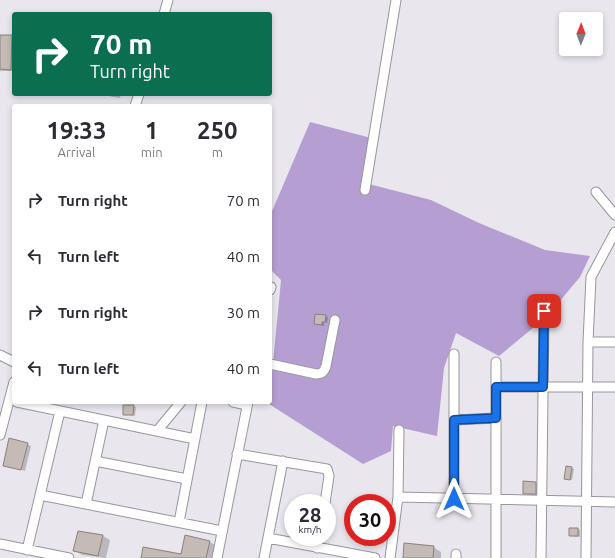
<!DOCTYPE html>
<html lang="en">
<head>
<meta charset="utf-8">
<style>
	:root { --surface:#fff; --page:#f2f2f3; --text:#2b2b33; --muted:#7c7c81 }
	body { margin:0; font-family:Ubuntu,sans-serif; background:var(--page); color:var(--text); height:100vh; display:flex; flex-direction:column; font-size:15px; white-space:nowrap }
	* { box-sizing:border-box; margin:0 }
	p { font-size:13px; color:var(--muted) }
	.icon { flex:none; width:22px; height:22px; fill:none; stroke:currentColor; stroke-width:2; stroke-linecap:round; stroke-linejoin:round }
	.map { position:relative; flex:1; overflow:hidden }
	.drawer { position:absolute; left:12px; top:104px; width:260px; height:300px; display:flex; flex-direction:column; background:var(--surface); border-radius:4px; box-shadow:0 2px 6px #0003 }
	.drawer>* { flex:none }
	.guide { position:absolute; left:12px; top:12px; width:260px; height:84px; border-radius:4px; box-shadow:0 2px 6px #0003; background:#0b6e4f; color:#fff; overflow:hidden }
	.needle { width:26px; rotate:1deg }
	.buttons { position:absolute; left:559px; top:12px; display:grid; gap:8px }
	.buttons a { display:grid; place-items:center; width:44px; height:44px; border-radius:4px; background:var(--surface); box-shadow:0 2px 6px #0003; font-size:20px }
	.speed { position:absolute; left:284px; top:494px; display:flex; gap:8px; font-size:20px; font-weight:700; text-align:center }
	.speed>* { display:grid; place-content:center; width:52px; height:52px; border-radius:50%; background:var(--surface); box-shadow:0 2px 6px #0003; line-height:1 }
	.speed small { font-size:10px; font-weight:400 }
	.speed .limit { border:6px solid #d22; background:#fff; color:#111 }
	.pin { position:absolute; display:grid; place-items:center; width:34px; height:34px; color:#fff; margin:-17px; border-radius:8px; box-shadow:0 2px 6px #0006 }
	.me { position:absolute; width:44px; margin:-22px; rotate:0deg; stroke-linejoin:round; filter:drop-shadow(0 0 3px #0008) }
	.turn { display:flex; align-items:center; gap:14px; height:84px; padding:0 12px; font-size:18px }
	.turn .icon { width:52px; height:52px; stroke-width:2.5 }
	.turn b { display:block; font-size:28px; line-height:34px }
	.eta { display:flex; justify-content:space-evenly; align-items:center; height:68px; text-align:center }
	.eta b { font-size:24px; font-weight:600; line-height:28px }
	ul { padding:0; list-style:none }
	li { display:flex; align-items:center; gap:12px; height:56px; padding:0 12px }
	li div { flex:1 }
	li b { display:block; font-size:15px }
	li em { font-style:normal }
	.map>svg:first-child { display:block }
	.forest { fill:#b59ed1 }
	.shadow { fill:#0003 }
	.building { fill:#c4bbb6; stroke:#89817c }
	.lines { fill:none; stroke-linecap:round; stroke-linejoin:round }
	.minor-casing { stroke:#98959c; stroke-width:11 }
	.minor { stroke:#fff; stroke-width:9 }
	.route-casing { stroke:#114b97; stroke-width:10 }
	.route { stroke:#1a73e8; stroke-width:7 }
</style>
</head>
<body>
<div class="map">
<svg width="615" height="558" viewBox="0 0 615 558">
	<rect width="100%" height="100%" fill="#e9e6ee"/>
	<path class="forest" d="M310 122 375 139 361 182 431 200 479 223 545 250 590 256 580 277 553 309 538 297 539 323 499 356 456 333 444 368 437 436 393 426 391 451 363 464 269 404 281 280 270 269V216Z"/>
	<path class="shadow" d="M0 36 14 38V71H0Z
		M97 94H121L120 98Z
		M326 316 328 317 327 323 324 322V326L315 324Z
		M133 406 136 407 135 416 124 414Z
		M27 444 31 446 25 471 4 465Z
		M572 468 574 469 572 480H567L565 479Z
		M536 483 539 485V496L528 495 524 493Z
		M577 529 580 530V537L570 536Z
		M103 536 110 540 106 558 82 555 74 550Z
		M209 542 216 545 213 558H142L182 555Z
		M433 547 441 552V558H404Z"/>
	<path class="building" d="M0 35H12L11 70 0 69Z
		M315 314 326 315 325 322H322V325L314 324Z
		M123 405H134L133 415H123Z
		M9 438 28 443 21 470 3 466Z
		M566 466 572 467 570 480 564 479Z
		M523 481 536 482V494H523Z
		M569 528H578V536H569Z
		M78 531 103 535 98 556 73 551Z
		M185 535 210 541 206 558H141L143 547 181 554Z
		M404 543 434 546 433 558H403Z"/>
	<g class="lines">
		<g class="minor-casing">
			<path id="minor" d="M164 14 168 0
				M135 106 139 94
				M365 190 396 0
				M596 192 615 215
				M270 290 271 287
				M588 342 591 277 615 232
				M0 355 14 362
				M270 364 316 374C322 374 324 372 326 366L335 320
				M496 387H615
				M17 402 195 439
				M233 402 247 405
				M454 420 496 418
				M157 431 181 402
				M0 435 14 382
				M237 454 327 469 329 476 325 503
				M95 461 187 479
				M40 495 222 531
				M398 497 399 430
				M454 499V354
				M86 504 104 420
				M179 522 202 402
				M268 538 375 558
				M0 544 69 558
				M317 548 319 537
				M27 550 60 411
				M456 554V558
				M217 558 248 402
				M264 558 283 461
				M390 558 398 497 615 502
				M496 558V362
				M541 558 544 311
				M586 558 588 342H615"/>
		</g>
		<use href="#minor" class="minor"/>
	</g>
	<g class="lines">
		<g class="route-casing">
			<path id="route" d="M454 499V420L496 418V387H543L544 311"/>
		</g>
		<use href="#route" class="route"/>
	</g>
</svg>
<div class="buttons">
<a><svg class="needle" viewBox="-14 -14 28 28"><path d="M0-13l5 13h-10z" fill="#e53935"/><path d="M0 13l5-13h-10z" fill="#7c7c81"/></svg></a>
</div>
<div class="speed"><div>28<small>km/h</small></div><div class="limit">30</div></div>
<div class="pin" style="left:544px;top:311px;background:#d93025"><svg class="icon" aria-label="arrive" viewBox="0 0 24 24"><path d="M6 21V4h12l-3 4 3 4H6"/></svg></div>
<svg class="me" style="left:454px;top:499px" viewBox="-20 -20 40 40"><path d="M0-17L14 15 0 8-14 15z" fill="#1a73e8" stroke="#fff" stroke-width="4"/></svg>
<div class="guide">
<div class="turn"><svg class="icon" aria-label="right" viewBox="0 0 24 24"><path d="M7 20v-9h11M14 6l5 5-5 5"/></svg><div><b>70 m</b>Turn right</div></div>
</div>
<section class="drawer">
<div class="eta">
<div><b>19:33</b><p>Arrival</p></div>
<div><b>1</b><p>min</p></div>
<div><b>250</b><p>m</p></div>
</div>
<ul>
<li><svg class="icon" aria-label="right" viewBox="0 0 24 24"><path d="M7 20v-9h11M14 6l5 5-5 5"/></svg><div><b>Turn right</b></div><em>70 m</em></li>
<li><svg class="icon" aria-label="left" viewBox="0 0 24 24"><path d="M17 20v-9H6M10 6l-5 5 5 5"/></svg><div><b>Turn left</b></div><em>40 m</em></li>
<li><svg class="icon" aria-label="right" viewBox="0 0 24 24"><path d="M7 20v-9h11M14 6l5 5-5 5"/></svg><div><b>Turn right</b></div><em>30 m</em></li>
<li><svg class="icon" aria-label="left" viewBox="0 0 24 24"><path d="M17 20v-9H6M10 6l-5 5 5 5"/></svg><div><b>Turn left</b></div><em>40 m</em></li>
</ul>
</section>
</div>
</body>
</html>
